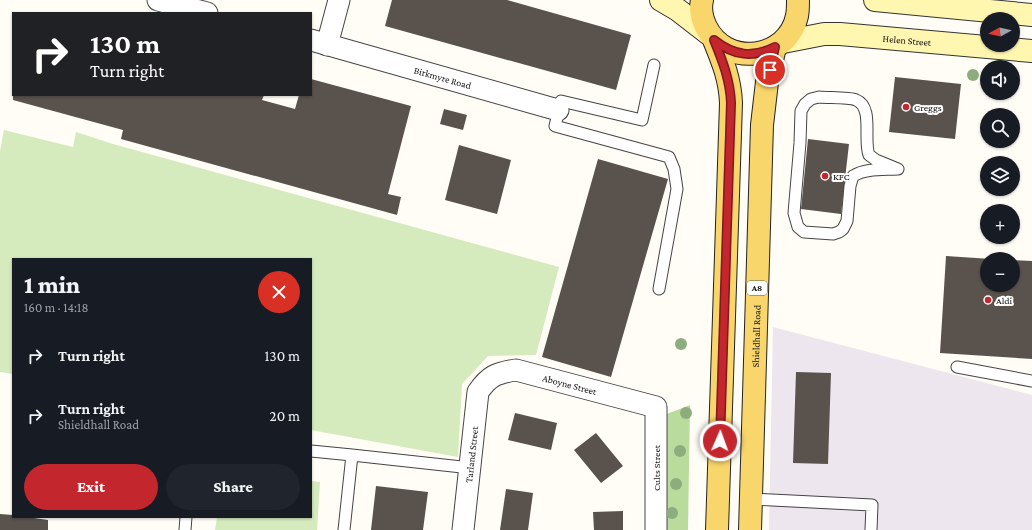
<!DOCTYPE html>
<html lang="en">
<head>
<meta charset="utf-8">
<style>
	:root { --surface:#171b24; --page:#20242c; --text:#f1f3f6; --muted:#9ea1a6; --accent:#c4262e }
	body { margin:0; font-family:"Crimson Pro",serif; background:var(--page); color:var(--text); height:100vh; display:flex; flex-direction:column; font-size:15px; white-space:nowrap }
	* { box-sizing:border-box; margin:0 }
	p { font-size:13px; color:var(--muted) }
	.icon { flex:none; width:22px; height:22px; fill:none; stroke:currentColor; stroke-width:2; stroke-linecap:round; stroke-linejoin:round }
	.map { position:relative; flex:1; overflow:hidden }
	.panel { position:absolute; left:12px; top:258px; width:300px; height:260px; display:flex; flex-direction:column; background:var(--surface); border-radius:0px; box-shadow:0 1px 3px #0004 }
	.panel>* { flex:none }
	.top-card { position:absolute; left:12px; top:12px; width:300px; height:84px; border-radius:0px; box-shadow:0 1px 3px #0004; background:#202124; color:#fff; overflow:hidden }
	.needle { width:26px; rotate:262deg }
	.buttons { position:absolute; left:980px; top:12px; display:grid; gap:8px }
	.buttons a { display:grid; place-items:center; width:40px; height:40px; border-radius:50%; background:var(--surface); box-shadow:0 1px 3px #0004; font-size:20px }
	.pin { position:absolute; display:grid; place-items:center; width:34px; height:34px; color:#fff; margin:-17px; border:2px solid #fff; border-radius:50%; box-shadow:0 1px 4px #0007 }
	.me { position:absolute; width:44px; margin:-22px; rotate:2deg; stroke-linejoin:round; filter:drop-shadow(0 0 3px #0008) }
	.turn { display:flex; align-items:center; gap:14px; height:84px; padding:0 12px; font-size:18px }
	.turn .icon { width:52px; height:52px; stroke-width:2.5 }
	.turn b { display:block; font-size:28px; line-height:34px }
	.round { display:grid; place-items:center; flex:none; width:42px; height:42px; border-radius:21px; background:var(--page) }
	.headline { display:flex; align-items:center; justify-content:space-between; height:68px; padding:0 12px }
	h1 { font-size:24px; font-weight:800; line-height:30px }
	.primary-button { display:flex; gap:8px; margin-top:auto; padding:8px 12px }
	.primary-button a { flex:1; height:46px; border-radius:24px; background:var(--accent); color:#fff; font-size:16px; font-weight:800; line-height:46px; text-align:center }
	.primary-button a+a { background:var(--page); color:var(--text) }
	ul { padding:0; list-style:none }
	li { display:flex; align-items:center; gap:12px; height:60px; padding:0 12px }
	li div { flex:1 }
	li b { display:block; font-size:15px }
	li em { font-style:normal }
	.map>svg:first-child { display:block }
	.industrial { fill:#eee6ef }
	.green { fill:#d5ebbd }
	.forest { fill:#b9dc9c }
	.building { fill:#5a524d }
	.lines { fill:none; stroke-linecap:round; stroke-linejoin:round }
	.lane-casing { stroke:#444; stroke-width:13 }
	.street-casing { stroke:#444; stroke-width:23 }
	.secondary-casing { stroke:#333; stroke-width:24 }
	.primary-casing { stroke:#222; stroke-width:24 }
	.lane { stroke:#fff; stroke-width:11 }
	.street { stroke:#fff; stroke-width:21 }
	.secondary { stroke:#fff6b0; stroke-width:22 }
	.primary { stroke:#f9d66b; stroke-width:22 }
	.tree { fill:#8dad7f }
	.route-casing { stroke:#7f191e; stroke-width:10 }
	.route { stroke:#c4262e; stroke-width:7 }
	.poi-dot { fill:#c4262e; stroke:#fff; stroke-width:1.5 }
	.labels { text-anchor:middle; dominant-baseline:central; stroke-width:4; stroke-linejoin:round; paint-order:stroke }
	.shield { fill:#fff; stroke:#585858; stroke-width:1 }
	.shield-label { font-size:9px; font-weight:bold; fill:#111 }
	.street-label { font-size:10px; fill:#111; stroke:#fff }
	.poi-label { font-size:10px; fill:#111; stroke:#fff; text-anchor:start }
</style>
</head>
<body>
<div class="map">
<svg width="1032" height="530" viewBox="0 0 1032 530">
	<rect width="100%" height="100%" fill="#fffdf5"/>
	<path class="industrial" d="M773 327 1032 395V530H769Z"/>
	<path class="green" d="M4 130 73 147 76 132 113 144 559 267 536 355 488 356 462 384 458 457 311 430V259H13V374L0 372V151Z
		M311 481 320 482 317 530H215L217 517H311Z"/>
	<path class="forest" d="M690 405 688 530H663L659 417Z"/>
	<path class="building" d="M392 0H507L631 35 616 90 385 26Z
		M895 77 961 84 955 139 889 132Z
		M311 79 411 106 388 194 401 197 397 215 121 139 123 130 13 100V95H264L262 100 295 109 299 95H311Z
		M444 109 467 115 463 130 440 124Z
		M808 139 849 144 841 214 801 209Z
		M459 145 511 160 497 214 445 200Z
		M598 159 668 179 611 377 542 357Z
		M946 256 991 259H987V285H1013V260L1032 261V359L940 353Z
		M796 372 831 373 828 464 793 463Z
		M515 413 557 423 551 450 508 440Z
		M596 433 623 466 601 483 574 450Z
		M376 486 428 492 423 530H371Z
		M506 489 533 493 528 530H500Z
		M623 511V530H594L593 512Z
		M0 514 13 515V517H27L48 520V530H0Z"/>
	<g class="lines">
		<g class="lane-casing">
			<path id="lane" d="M654 65 642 120 561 101 555 126 669 157 674 169 677 189 659 289
				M819 97C828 98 849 97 856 100 874 107 863 140 869 155L876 160 898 169C883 170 866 168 853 176L850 186 847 221 843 229 839 232 833 234 804 232 798 227 794 213 800 143 801 111 805 104 811 99Z
				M957 367 1032 381
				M311 451 352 455 344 530
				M352 455 471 468
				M751 499 872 505 871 530
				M185 530 186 517"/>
		</g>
		<g class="street-casing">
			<g id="street">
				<path d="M158 0 207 13"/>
				<path id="s1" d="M311 40 558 110"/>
				<path d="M327 45 339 0"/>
				<path id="s2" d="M463 530 478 392C489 376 496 373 516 370L656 407V530"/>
			</g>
		</g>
		<g class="secondary-casing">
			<g id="secondary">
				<path d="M661 0 678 10 709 34"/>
				<path d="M875 0 1032 15"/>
				<path id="s3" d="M783 42 824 34H840L1032 51"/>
			</g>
		</g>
		<g class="primary-casing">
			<g id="primary">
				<path d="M702 0C700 9 702 19 706 27 726 68 788 60 797 16 798 11 798 5 798 0"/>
				<path d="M714 40C723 62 730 79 731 103L717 530"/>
				<path id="s4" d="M750 530 762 125 767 82 775 47"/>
			</g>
		</g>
		<use href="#lane" class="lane"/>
		<use href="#street" class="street"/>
		<use href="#secondary" class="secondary"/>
		<use href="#primary" class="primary"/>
	</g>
	<g class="tree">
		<circle cx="973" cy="75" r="6"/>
		<circle cx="681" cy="344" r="6"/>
		<circle cx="686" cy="413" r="6"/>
		<circle cx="680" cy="451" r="6"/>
		<circle cx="676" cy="484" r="6"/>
		<circle cx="672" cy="513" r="6"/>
	</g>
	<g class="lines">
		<g class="route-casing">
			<path id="route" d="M720 441 731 103C730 80 723 62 714 40 734 56 753 58 775 47L770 70"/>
		</g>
		<use href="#route" class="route"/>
	</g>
	<g class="poi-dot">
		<circle cx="906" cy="107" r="4"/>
		<circle cx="825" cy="176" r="4"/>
		<circle cx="988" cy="300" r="4"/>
	</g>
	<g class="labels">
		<rect class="shield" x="747" y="281" width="20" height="14" rx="3"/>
		<g class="shield-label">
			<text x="757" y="288">A8</text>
		</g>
		<g class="street-label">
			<text stroke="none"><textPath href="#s3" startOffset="125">Helen Street</textPath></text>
			<text stroke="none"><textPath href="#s1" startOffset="137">Birkmyre Road</textPath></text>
			<text stroke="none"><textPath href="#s4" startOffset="194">Shieldhall Road</textPath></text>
			<text stroke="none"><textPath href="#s2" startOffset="240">Aboyne Street</textPath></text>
			<text stroke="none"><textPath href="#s2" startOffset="76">Tarland Street</textPath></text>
			<text transform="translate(656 468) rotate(-90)">Cults Street</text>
		</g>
		<g class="poi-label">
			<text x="914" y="107">Greggs</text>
			<text x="833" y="176">KFC</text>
			<text x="996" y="300">Aldi</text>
		</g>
	</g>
</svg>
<div class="buttons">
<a><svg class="needle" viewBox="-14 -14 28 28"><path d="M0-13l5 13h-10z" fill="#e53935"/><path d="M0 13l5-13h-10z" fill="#9ea1a6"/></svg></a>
<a><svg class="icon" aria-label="sound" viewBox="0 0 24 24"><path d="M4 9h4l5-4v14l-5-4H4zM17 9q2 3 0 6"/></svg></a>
<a><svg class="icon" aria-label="search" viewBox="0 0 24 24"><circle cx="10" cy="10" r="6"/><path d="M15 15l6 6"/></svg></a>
<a><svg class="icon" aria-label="layers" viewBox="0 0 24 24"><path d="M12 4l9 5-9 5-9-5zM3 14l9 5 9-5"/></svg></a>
<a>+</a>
<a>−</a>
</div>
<div class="pin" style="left:770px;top:70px;background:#d93025"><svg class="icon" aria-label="arrive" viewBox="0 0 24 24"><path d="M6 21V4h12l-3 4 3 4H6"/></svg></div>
<svg class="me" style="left:720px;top:441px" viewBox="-20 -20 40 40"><circle r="17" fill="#c4262e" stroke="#fff" stroke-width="3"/><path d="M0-11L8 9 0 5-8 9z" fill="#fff"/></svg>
<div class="top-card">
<div class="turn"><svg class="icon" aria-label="right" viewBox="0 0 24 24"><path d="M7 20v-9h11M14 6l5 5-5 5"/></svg><div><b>130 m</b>Turn right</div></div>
</div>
<section class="panel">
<div class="headline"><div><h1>1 min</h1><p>160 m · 14:18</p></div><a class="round" style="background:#d93025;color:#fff"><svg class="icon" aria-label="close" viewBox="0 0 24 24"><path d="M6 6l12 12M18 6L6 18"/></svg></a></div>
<ul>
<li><svg class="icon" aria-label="right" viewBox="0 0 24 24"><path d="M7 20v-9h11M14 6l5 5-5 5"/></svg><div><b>Turn right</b></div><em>130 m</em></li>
<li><svg class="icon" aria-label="right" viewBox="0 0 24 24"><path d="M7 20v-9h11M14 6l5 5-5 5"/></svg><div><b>Turn right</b><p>Shieldhall Road</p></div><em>20 m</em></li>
</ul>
<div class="primary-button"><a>Exit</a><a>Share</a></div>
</section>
</div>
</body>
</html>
